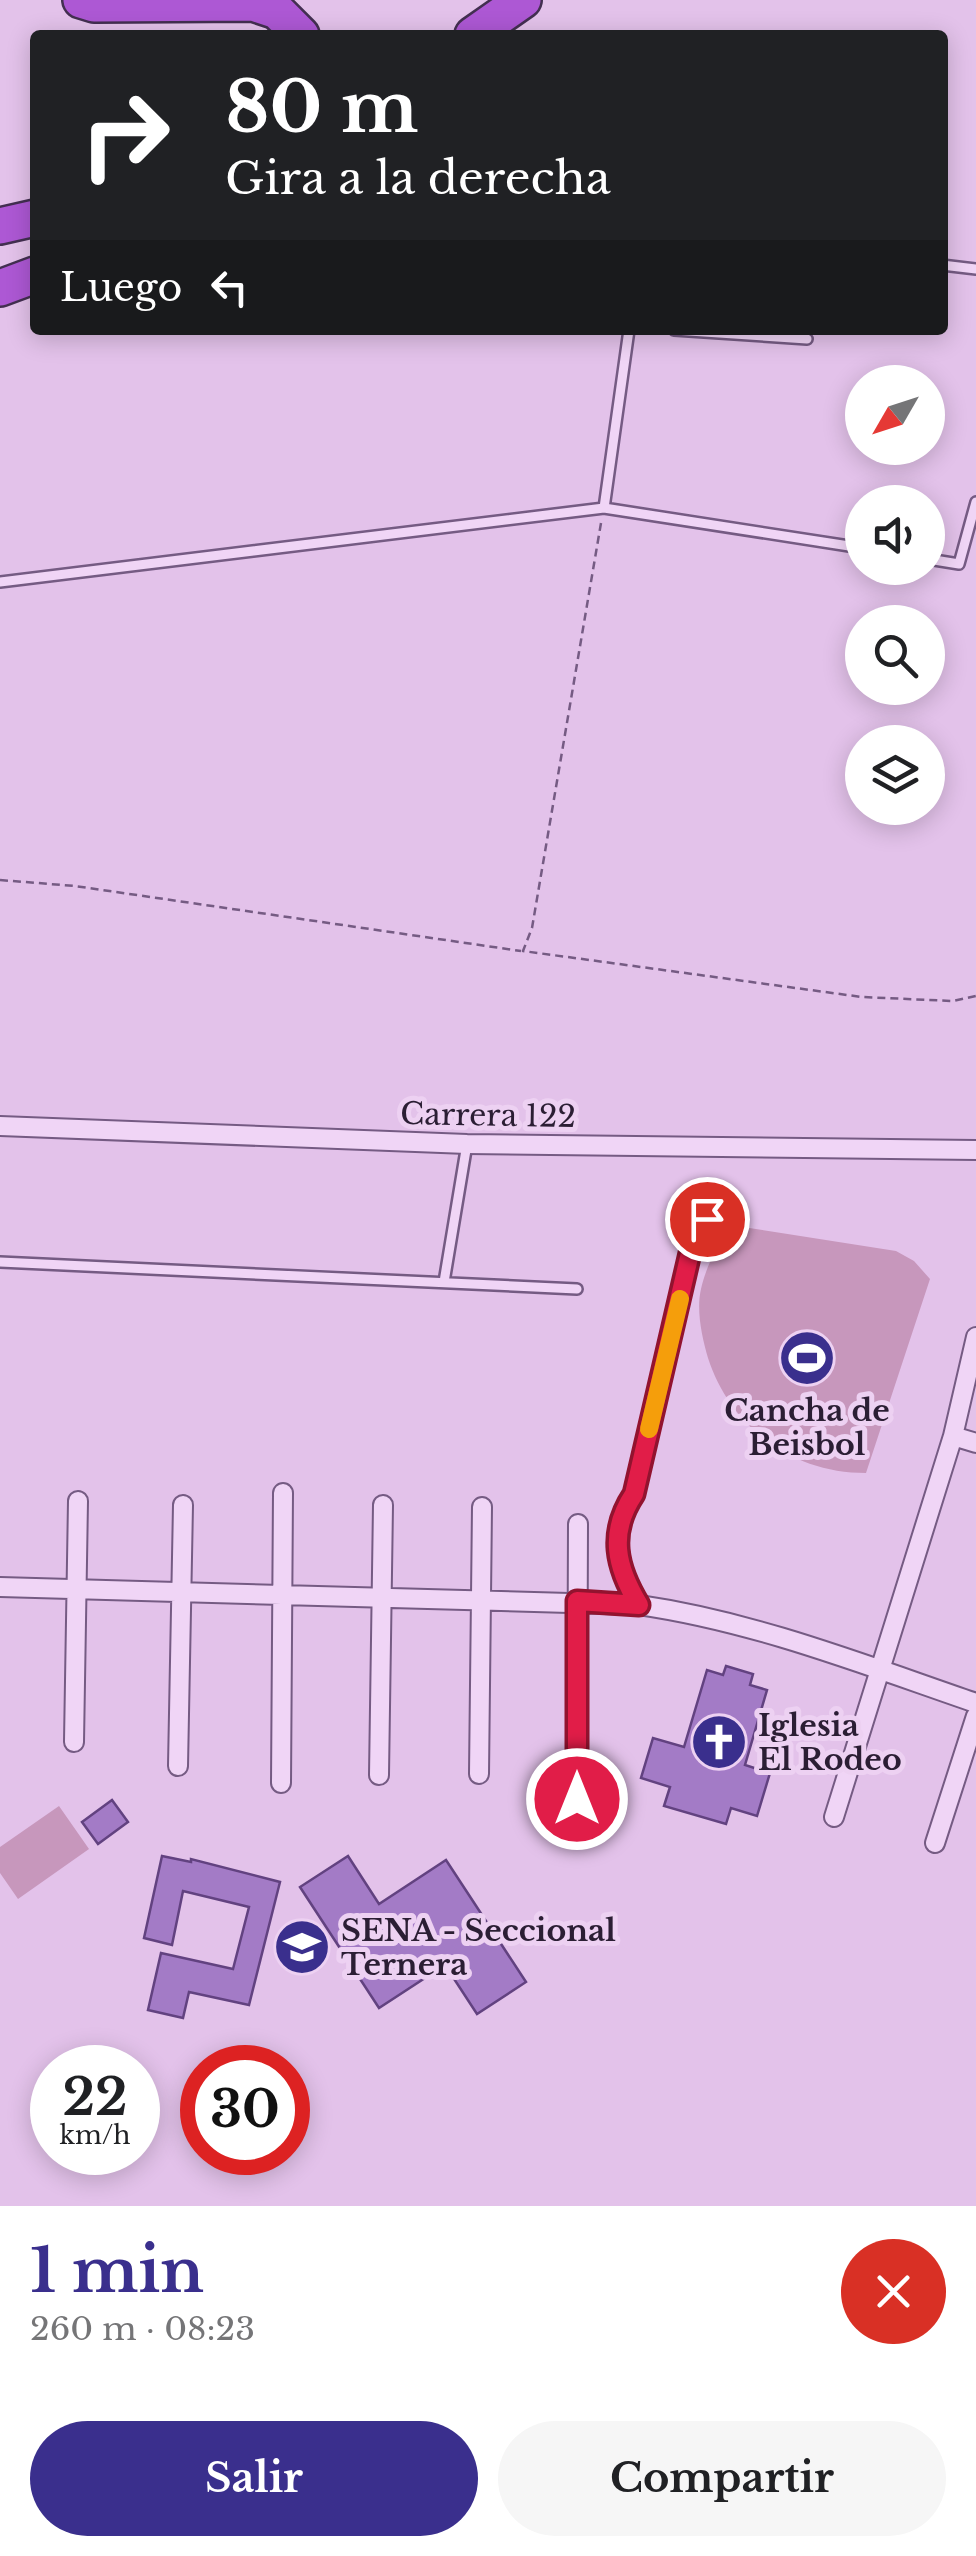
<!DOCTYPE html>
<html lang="es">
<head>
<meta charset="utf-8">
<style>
	:root { --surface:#fff; --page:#f6f6f6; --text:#202124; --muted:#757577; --accent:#3a2f8d }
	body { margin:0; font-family:"Libre Baskerville",serif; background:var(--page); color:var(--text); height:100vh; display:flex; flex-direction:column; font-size:38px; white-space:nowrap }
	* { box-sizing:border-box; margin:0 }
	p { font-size:32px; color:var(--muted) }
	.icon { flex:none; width:55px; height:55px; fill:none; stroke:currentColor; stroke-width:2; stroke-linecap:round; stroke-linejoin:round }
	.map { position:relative; height:2206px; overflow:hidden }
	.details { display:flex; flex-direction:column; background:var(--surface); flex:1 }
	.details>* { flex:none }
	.hud { position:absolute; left:30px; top:30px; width:918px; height:305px; border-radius:10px; box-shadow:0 5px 25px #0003; background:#202124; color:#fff; overflow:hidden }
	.needle { width:65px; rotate:231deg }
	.controls { position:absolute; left:845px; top:365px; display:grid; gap:20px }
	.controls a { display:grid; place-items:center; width:100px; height:100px; border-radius:50%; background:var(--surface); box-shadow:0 5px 25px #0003; font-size:50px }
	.speed { position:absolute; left:30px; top:2045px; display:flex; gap:20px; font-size:50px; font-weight:700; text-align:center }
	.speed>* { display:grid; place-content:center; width:130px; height:130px; border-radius:50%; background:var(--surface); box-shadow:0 5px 25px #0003; line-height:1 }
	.speed small { font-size:25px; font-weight:400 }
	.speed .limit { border:15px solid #d22; background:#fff; color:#111 }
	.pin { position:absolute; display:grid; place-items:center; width:85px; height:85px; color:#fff; margin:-42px; border:5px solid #fff; border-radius:50%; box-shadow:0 2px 10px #0007 }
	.me { position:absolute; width:110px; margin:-55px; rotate:0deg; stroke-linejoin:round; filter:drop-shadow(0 0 8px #0008) }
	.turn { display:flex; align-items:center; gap:35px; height:210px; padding:0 30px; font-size:45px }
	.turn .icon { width:130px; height:130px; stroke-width:2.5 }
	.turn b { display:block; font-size:70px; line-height:85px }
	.then { display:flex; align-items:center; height:95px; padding:0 30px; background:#0003; gap:20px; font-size:38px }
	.round { display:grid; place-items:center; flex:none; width:105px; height:105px; border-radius:52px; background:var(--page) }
	.headline { display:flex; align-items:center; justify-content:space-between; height:170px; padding:0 30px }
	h1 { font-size:60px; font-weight:700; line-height:75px; color:var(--accent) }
	.action { display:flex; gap:20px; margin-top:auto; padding:20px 30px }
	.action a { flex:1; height:115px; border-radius:60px; background:var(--accent); color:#fff; font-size:40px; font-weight:700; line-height:115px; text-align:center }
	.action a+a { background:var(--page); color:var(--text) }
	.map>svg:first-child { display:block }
	.green { fill:#c797bc }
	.building { fill:#a37bc6; stroke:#624280; stroke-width:2.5 }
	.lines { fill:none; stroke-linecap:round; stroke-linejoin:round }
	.lane-casing { stroke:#755b83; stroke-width:14 }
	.street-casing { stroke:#755b83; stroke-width:22 }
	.highway-casing { stroke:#432f51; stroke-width:40 }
	.path { stroke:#755b83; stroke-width:2.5; stroke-dasharray:8 5; stroke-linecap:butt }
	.lane { stroke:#f0d5f6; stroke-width:9 }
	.street { stroke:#f0d5f6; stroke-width:18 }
	.highway { stroke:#ad58d4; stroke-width:35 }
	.route-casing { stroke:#92132f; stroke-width:25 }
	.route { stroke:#e11d48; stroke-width:18 }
	.slow { stroke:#f59e0b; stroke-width:18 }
	.labels { text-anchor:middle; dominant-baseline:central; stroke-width:10; stroke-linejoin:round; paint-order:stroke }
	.street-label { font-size:30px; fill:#2b1e34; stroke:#edd1f2 }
	.poi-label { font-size:30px; font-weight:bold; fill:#2b1e34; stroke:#edd1f2; text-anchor:start }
</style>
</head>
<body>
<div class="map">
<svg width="976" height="2206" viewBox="0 0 976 2206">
	<rect width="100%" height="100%" fill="#e3c2ea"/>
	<path class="green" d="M730 1225 896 1251 914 1261 930 1279 866 1473C792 1473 731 1428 708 1358 702 1337 696 1310 701 1289 706 1266 718 1245 730 1225Z
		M59 1806 89 1849 18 1899 0 1873V1847Z"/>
	<path class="building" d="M726 1666 753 1674 750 1685 767 1690 745 1765 770 1773 757 1816 731 1808 726 1824 664 1806 670 1787 641 1778 653 1738 684 1747 707 1670 723 1675Z
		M112 1800 128 1822 98 1844 82 1822Z
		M162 1856 191 1862V1859L280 1882 249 2005 189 1992 183 2018 148 2010 161 1953 233 1969 249 1907 183 1891 172 1945 144 1938Z
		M348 1856 379 1904 446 1860 526 1982 477 2014 445 1965 379 2008 300 1887Z"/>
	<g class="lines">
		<g class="lane-casing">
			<path id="lane" d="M942 265 976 269
				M674 330 807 339
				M604 508 629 330
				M928 559 959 564 976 502
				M0 582 604 508 862 548
				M0 1262 577 1289
				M444 1282 467 1144
				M637 1603C615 1566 609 1531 634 1494L694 1236 707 1219 708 1199"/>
		</g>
		<g class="street-casing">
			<path id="street" d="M0 1126 467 1144 976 1150
				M953 1436 976 1443
				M0 1587 639 1605C756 1622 865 1665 976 1703
				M74 1742 78 1501
				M178 1766 183 1505
				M479 1774 482 1507
				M379 1775 383 1505
				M281 1783 283 1493
				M577 1799 578 1524
				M834 1817 953 1436 976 1337
				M935 1843 976 1716"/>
		</g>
		<g class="highway-casing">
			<path id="highway" d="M81 0 94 4 253 3 277 11 301 35
				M473 35 523 0
				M0 226 35 218
				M0 288 35 275"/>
		</g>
		<path class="path" d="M601 523 532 928 523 951 862 997 953 1001 976 996
			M0 880 75 886 521 951"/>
		<use href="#lane" class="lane"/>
		<use href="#street" class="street"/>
		<use href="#highway" class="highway"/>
	</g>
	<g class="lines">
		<g class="route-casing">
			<path id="route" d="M577 1799V1601L639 1605C616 1567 608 1533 634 1494L694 1236 707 1219"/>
		</g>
		<use href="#route" class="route"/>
		<path class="slow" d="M649 1429 680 1299"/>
	</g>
	<defs>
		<g id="stadium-disc" transform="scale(2.875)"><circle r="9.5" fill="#3a2f8d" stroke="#edd1f2"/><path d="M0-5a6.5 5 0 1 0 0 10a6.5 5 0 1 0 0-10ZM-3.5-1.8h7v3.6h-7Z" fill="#fff"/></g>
		<g id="church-disc" transform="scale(2.875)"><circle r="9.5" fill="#3a2f8d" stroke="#edd1f2"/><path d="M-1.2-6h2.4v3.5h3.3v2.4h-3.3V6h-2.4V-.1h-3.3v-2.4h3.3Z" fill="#fff"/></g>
		<g id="university-disc" transform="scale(2.875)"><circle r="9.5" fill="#3a2f8d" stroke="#edd1f2"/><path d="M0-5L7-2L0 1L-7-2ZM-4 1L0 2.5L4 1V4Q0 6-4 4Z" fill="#fff"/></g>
	</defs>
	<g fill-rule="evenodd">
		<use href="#stadium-disc" x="807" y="1358"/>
		<use href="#church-disc" x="719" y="1742"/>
		<use href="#university-disc" x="302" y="1947"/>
	</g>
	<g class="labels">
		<g class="street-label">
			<text transform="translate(488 1115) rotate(1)">Carrera 122</text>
		</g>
		<g class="poi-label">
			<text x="807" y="1410" text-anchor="middle">Cancha de<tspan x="807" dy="34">Beisbol</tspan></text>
			<text x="758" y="1725">Iglesia<tspan x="758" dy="34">El Rodeo</tspan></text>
			<text x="341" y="1930">SENA - Seccional<tspan x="341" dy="34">Ternera</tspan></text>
		</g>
	</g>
</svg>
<div class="controls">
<a><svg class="needle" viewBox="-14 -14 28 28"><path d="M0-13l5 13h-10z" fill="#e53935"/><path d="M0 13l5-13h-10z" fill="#757577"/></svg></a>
<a><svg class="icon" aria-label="sound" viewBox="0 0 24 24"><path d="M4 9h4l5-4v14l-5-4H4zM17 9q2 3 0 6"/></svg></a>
<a><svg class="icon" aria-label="search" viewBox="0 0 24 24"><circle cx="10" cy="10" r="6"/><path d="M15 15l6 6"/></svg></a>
<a><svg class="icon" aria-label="layers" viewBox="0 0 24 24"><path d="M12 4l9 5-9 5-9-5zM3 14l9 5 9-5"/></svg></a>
</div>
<div class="speed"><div>22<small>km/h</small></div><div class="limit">30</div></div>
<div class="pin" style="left:707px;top:1219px;background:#d93025"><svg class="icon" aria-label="arrive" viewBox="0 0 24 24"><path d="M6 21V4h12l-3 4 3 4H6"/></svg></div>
<svg class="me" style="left:577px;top:1799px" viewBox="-20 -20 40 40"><circle r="17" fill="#e11d48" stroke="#fff" stroke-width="3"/><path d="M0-11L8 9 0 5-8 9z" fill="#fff"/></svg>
<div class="hud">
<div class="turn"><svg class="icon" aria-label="right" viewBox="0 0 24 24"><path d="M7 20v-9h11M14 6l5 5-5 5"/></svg><div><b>80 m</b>Gira a la derecha</div></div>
<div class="then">Luego<svg class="icon" aria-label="left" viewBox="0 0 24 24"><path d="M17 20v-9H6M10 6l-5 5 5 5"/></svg></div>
</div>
</div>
<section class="details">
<div class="headline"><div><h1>1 min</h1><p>260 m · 08:23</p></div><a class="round" style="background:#d93025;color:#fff"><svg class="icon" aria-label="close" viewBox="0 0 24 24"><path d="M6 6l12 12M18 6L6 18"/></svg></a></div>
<div class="action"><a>Salir</a><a>Compartir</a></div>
</section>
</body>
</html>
